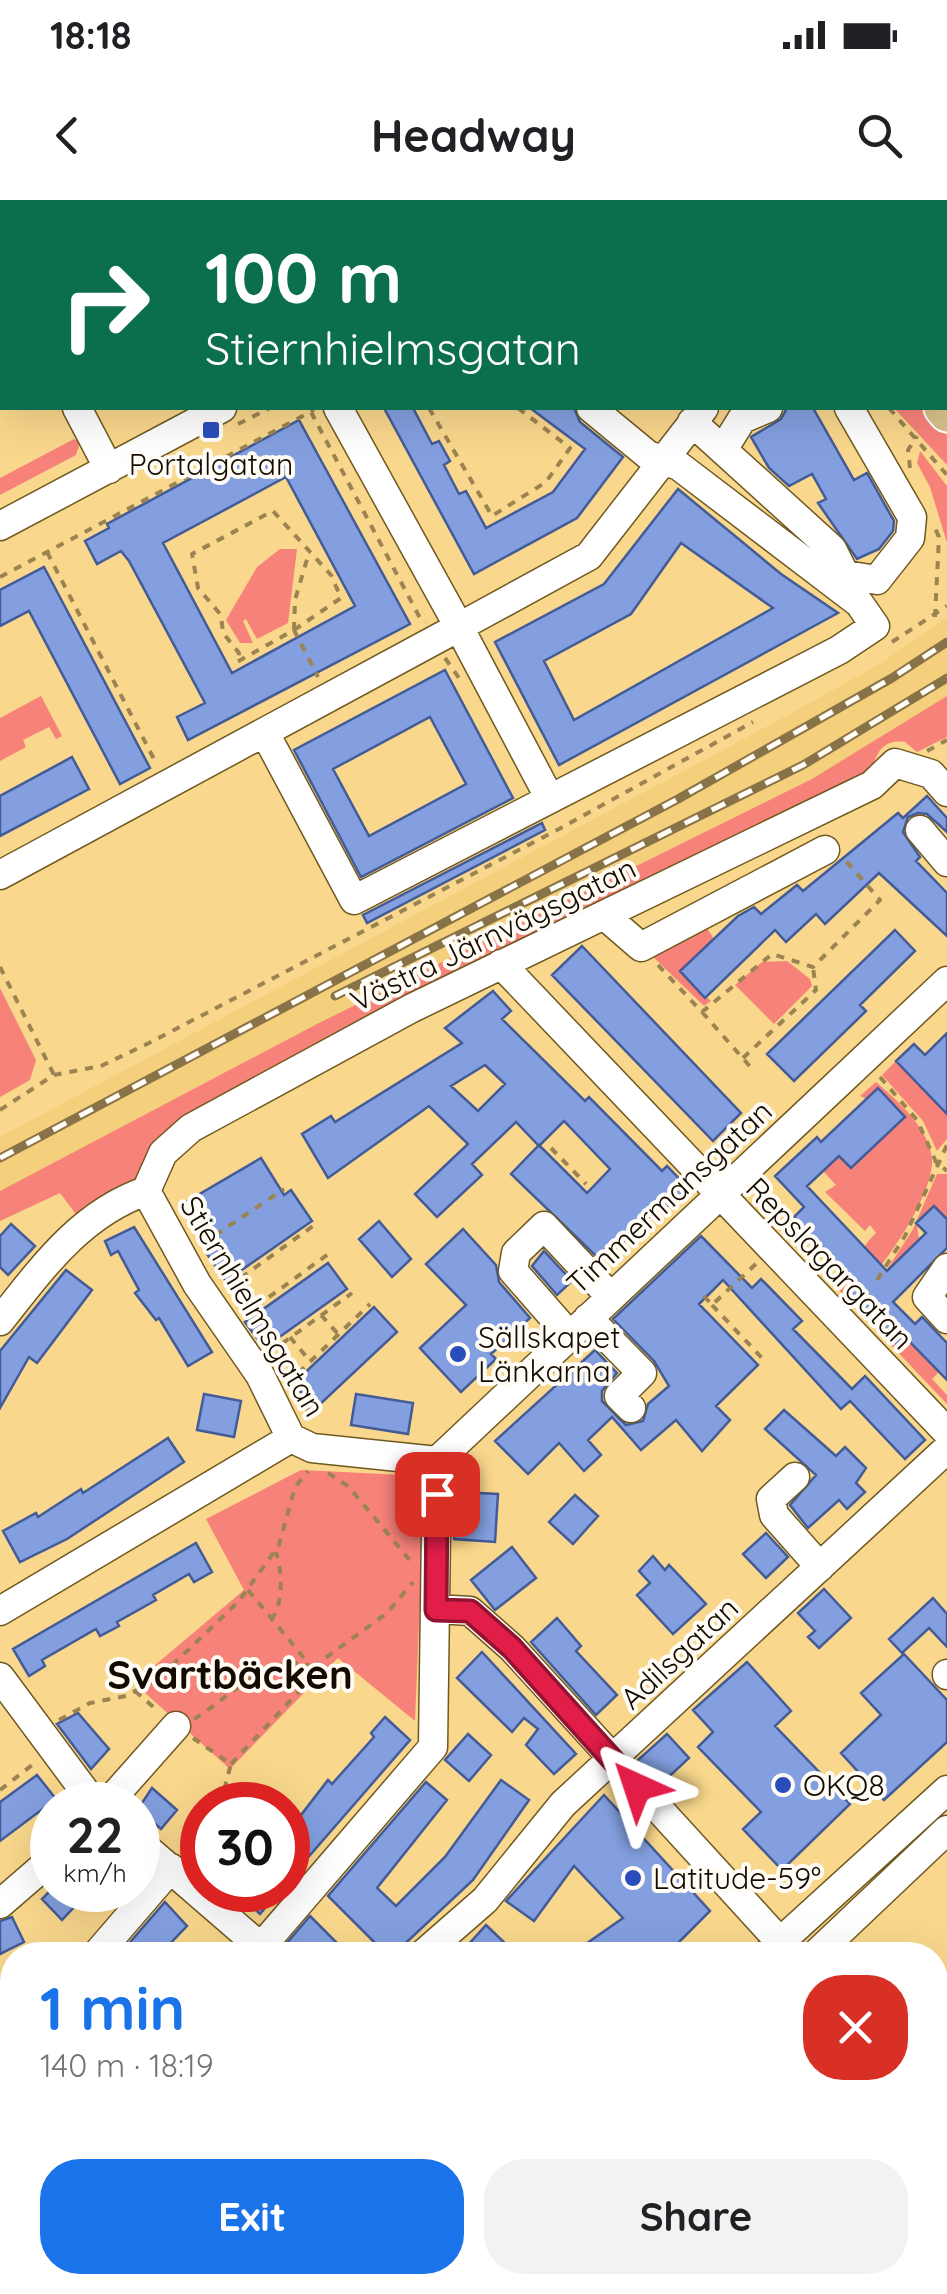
<!DOCTYPE html>
<html lang="en">
<head>
<meta charset="utf-8">
<style>
	:root { --surface:#fff; --page:#f2f2f2; --text:#202124; --muted:#757577; --accent:#1a73e8 }
	body { margin:0; font-family:Quicksand,sans-serif; background:var(--page); color:var(--text); height:100vh; display:flex; flex-direction:column; font-size:38px; white-space:nowrap }
	* { box-sizing:border-box; margin:0 }
	p { font-size:32px; color:var(--muted) }
	.icon { flex:none; width:55px; height:55px; fill:none; stroke:currentColor; stroke-width:2; stroke-linecap:round; stroke-linejoin:round }
	.map { position:relative; flex:1; overflow:hidden }
	.panel { position:absolute; left:0px; top:1742px; width:948px; height:352px; display:flex; flex-direction:column; background:var(--surface); border-radius:40px 40px 0 0; box-shadow:0 10px 40px #0002 }
	.panel>* { flex:none }
	.guide { position:absolute; left:0px; top:0px; width:948px; height:210px; box-shadow:0 10px 40px #0002; background:#0b6e4f; color:#fff; overflow:hidden }
	.speed { position:absolute; left:30px; top:1582px; display:flex; gap:20px; font-size:50px; font-weight:700; text-align:center }
	.speed>* { display:grid; place-content:center; width:130px; height:130px; border-radius:50%; background:var(--surface); box-shadow:0 10px 40px #0002; line-height:1 }
	.speed small { font-size:25px; font-weight:400 }
	.speed .limit { border:15px solid #d22; background:#fff; color:#111 }
	.pin { position:absolute; display:grid; place-items:center; width:85px; height:85px; color:#fff; margin:-42px; border-radius:20px; box-shadow:0 5px 15px #0006 }
	.me { position:absolute; width:110px; margin:-55px; rotate:318deg; stroke-linejoin:round; filter:drop-shadow(0 0 8px #0008) }
	.turn { display:flex; align-items:center; gap:35px; height:210px; padding:0 40px; font-size:45px }
	.turn .icon { width:130px; height:130px; stroke-width:2.5 }
	.turn b { display:block; font-size:70px; line-height:85px }
	.round { display:grid; place-items:center; flex:none; width:105px; height:105px; border-radius:40px; background:var(--page) }
	.headline { display:flex; align-items:center; justify-content:space-between; height:170px; padding:0 40px }
	h1 { font-size:60px; font-weight:800; line-height:75px; color:var(--accent) }
	.button { display:flex; gap:20px; margin-top:auto; padding:20px 40px }
	.button a { flex:1; height:115px; border-radius:40px; background:var(--accent); color:#fff; font-size:40px; font-weight:800; line-height:115px; text-align:center }
	.button a+a { background:var(--page); color:var(--text) }
	.status { display:flex; justify-content:space-between; align-items:center; height:70px; padding:0 50px; background:var(--surface); direction:ltr }
	.status svg { height:28px; fill:currentColor }
	header { display:flex; justify-content:space-between; align-items:center; height:130px; padding:0 40px; background:var(--surface); font-size:45px; font-weight:800 }
	.map>svg:first-child { display:block }
	.built { fill:#f4cf7c }
	.green { fill:#f78279 }
	.building { fill:#839fdf; stroke:#435b97; stroke-width:2.5; fill-rule:evenodd }
	.lines { fill:none; stroke-linecap:round; stroke-linejoin:round }
	.minor-casing { stroke:#705920; stroke-width:31 }
	.major-casing { stroke:#fff; stroke-width:39 }
	.path { stroke:#9b8352; stroke-width:4; stroke-dasharray:8 8; stroke-linecap:butt }
	.minor { stroke:#fff; stroke-width:28 }
	.major { stroke:#d6bf88; stroke-width:35 }
	.rail-casing { stroke:#887247; stroke-width:9 }
	.rail { stroke:#fffcf5; stroke-width:5; stroke-dasharray:15; stroke-linecap:butt }
	.route-casing { stroke:#92132f; stroke-width:25 }
	.route { stroke:#e11d48; stroke-width:18 }
	.poi-dot { fill:#2a4dbc; stroke:#fffcf5; stroke-width:4 }
	.labels { text-anchor:middle; dominant-baseline:central; stroke-width:8; stroke-linejoin:round; paint-order:stroke }
	.poi-label { font-size:30px; fill:#140b00; stroke:#fffcf5; text-anchor:start }
	.street-label { font-size:30px; fill:#140b00; stroke:#fffcf5 }
	.district-label { font-size:40px; font-weight:bold; fill:#140b00; stroke:#fffcf5 }
</style>
</head>
<body>
<div class="status"><b>18:18</b><svg viewBox="0 0 49 12"><path d="M0 12V9h3v3zM5 12V6h3v6zM10 12V3h3v9zM15 12V0h3v12zM26 1h20v11H26zM47 4h2v5h-2z"/></svg></div>
<header><svg class="icon" aria-label="back" viewBox="0 0 24 24"><path d="M15 5l-7 7 7 7"/></svg>Headway<svg class="icon" aria-label="search" viewBox="0 0 24 24"><circle cx="10" cy="10" r="6"/><path d="M15 15l6 6"/></svg></header>
<div class="map">
<svg width="947" height="2094" viewBox="0 0 947 2094">
	<rect width="100%" height="100%" fill="#f9d78c"/>
	<path class="built" d="M947 417V496L917 517 812 579 315 825 0 991V937L779 520 880 464Z"/>
	<path class="green" d="M894 208H923L947 235V265Z
		M74 239 80 242 76 255 0 295V278Z
		M920 251 947 286V343L930 287 917 263Z
		M280 349H297L288 423 257 439 246 419 243 421 253 443H240L226 420 257 367Z
		M41 496 62 536 56 539 49 527 23 540 26 547 0 561V518Z
		M947 496V537L917 552 905 542C881 539 877 554 870 573L275 877 150 975 78 1017 60 993 0 1021V991L315 825 812 579Z
		M705 725 714 739 680 771 711 801 704 806 649 753Z
		M787 761 810 779 812 786 774 824 735 785 762 762Z
		M0 788 36 860 30 880 0 897Z
		M896 861 947 913V939L937 951 923 921 882 875Z
		M876 882C897 900 934 932 932 964 930 997 891 1056 869 1080L862 1074 845 1092 895 1143 904 1136 939 1172 932 1179 947 1195V1204L838 1089C860 1074 856 1050 876 1033L870 1025 865 1031 825 992 836 985 823 971 836 958 823 940 851 968 904 917 860 896Z
		M937 974H947V1019L934 1006 917 1023 919 1040 882 1077 912 1031Z
		M301 1270 425 1276 415 1521 338 1458 230 1569 134 1483 244 1390 206 1319Z"/>
	<path class="building" d="M384 208H413L432 244 439 241 450 261 444 265 459 294 466 291 486 328 553 292 585 249 530 208H574L580 222 623 257 577 318 474 374Z
		M787 208H813L854 280 867 273 894 321 893 331 879 349 857 359 818 303 826 299 812 274 789 286 769 268 751 237 781 219Z
		M299 220 410 424 188 540 177 517 205 503 129 361 121 351 97 364 85 341 109 328 107 324ZM286 277 355 406 232 473 163 343Z
		M678 289 781 374 838 413 559 565 495 442 604 384ZM681 343 773 408 574 520 544 461 631 414Z
		M44 367 150 568 120 584 29 411 0 426V390Z
		M445 470 513 598 361 677 294 550ZM430 517 466 584 369 636 333 569Z
		M72 557 89 589 0 636V596Z
		M927 596 947 618V632L927 614 918 613 908 617 903 632 920 657 916 661 947 693V736L879 673 825 724 816 714 786 742 775 730 705 798 680 771 738 716 754 707 761 714 797 685 803 691 898 613 903 618Z
		M542 623 545 630 367 723 363 715Z
		M895 730 915 751 860 805 866 811 794 881 767 854Z
		M582 746 741 913 713 941 552 775Z
		M493 791 511 811 502 819 585 901 589 897 662 971 667 966 688 988 664 1010 660 1006 610 1054 605 1049 597 1057 511 974 539 945 587 993 610 969 564 921 539 946 516 922 472 964 482 975 437 1017 415 994 468 944 429 906 328 978 302 934 331 916 335 922 462 843 445 828ZM485 865 505 884 478 911 451 886Z
		M947 833V914L896 861 914 844 925 855Z
		M878 888 905 917 851 968 839 956 807 986 887 1071 926 1033 916 1023 934 1006 947 1019V1048L893 1102 915 1124 922 1117 947 1143V1180L904 1136 896 1144 845 1092 855 1082 794 1017 804 1007 775 976 817 937 821 942Z
		M261 958 284 995 291 990 312 1021 226 1081 205 1051 212 1046 186 1002Z
		M379 1021 411 1059 392 1077 359 1039Z
		M11 1024 35 1046 8 1075 0 1067V1036Z
		M134 1027 212 1152 188 1166 159 1118 156 1120 135 1093 139 1090 118 1051 111 1055 105 1041Z
		M463 1029 496 1065 499 1082 530 1118 491 1154 496 1159 461 1192 420 1148 466 1105 426 1064Z
		M701 1036 752 1088 761 1079 766 1084 802 1121 793 1129 852 1189 865 1176 925 1240 905 1259 850 1201 841 1209 723 1080 699 1104 758 1165 716 1206 730 1220 702 1251 676 1220 641 1250 612 1217 588 1240 601 1255 584 1271 559 1243 528 1274 495 1241 595 1150 617 1173 602 1191V1201L626 1225 643 1221 648 1204 669 1186 654 1161 613 1119Z
		M544 1051 572 1081 557 1095 532 1066Z
		M328 1063 347 1089 264 1148 245 1122Z
		M66 1070 92 1090 37 1163 29 1157 0 1208V1151Z
		M374 1107 397 1132 316 1208 293 1184Z
		M204 1194 241 1201 234 1237 197 1230Z
		M356 1194 413 1203 408 1234 351 1225Z
		M784 1210 836 1256 845 1247 866 1268 856 1283 865 1292 847 1309 839 1300 808 1328 790 1305 816 1275 765 1229Z
		M168 1238 184 1262 67 1339 20 1362 3 1331 36 1313 38 1317 81 1289 83 1293Z
		M458 1292 498 1294 495 1342 454 1339Z
		M575 1295 598 1316 573 1344 549 1322Z
		M766 1333 788 1357 766 1378 743 1354Z
		M196 1343 212 1372 194 1382 189 1374 153 1395 156 1400 117 1422 119 1426 100 1436 96 1429 42 1460 45 1466 29 1476 13 1449Z
		M512 1347 536 1378 495 1410 471 1380Z
		M653 1356 665 1370 669 1365 706 1404 673 1434 637 1395 650 1383 639 1371Z
		M824 1389 851 1418 819 1448 808 1437 815 1431 798 1413Z
		M933 1398 947 1414V1447L929 1428 902 1453 889 1439Z
		M557 1418 581 1446 576 1451 617 1495 596 1515 531 1442Z
		M482 1452 576 1554 554 1574 526 1545 538 1529 524 1518 512 1532 457 1478Z
		M904 1454 947 1500V1542L884 1600 841 1553 881 1515 861 1493Z
		M747 1462 791 1511 775 1526 850 1604 782 1670 743 1629 761 1612 698 1547 713 1532 693 1510Z
		M78 1513 109 1549 91 1569 57 1524Z
		M385 1517 410 1540 298 1669 288 1659V1632L328 1580 332 1584 374 1537 371 1533Z
		M468 1534 491 1555 469 1581 445 1560Z
		M667 1534 689 1558 660 1585 638 1560Z
		M37 1575 56 1599 0 1641V1602Z
		M501 1580 529 1600 473 1680 393 1755H387L328 1696 426 1582 447 1600 377 1688 396 1706 445 1657Z
		M152 1588 177 1610 161 1629 138 1609Z
		M604 1595 710 1711 676 1745 685 1755H570L623 1718 574 1666 534 1721 506 1701Z
		M51 1690H90L62 1720 42 1699Z
		M233 1690H280L260 1714Z
		M165 1702 187 1726 159 1755H119Z
		M310 1716 336 1742 323 1755H297L286 1744Z
		M12 1717 24 1742 0 1754V1721Z
		M486 1725 508 1746 499 1755H459Z"/>
	<g class="lines">
		<g class="minor-casing">
			<path id="minor" d="M185 2V0
				M241 2 243 0
				M488 2 489 0
				M0 136 2 134
				M77 208 109 269
				M692 222 832 349 845 375 877 380 910 338 912 317 849 208
				M724 248 742 219 768 208
				M0 326 222 208
				M265 533 354 700 839 450 875 426 859 403 679 266 648 255 591 208
				M550 599 459 427 589 356 704 208
				M920 630 947 662
				M0 675 459 427 338 208
				M604 715 641 747 825 650
				M501 764 947 1232
				M146 991 197 1084 260 1175 291 1238 312 1248 437 1261 433 1547 261 1747
				M146 991 163 953 191 928 412 808 872 585 895 563 931 574 947 592
				M947 1068 927 1097 947 1119
				M588 1118 642 1173 619 1196 631 1208
				M0 1121C42 1068 80 1014 146 991
				M569 1135 513 1071 516 1053 544 1026 610 1096
				M437 1261 947 781
				M795 1277 771 1299 774 1315 820 1367
				M436 1409 470 1411 512 1448 792 1755
				M0 1411 291 1238
				M947 1474V1475
				M0 1477 95 1605
				M106 1605 176 1526
				M138 1641 270 1755
				M0 1704 52 1659
				M767 1754 947 1590
				M96 1755 171 1668
				M422 1755 485 1700 563 1604 947 1249
				M815 1755 947 1630
				M935 1919 947 1909
				M0 1945 12 1952
				M935 1948 947 1967
				M0 2043 12 2030
				M935 2043 947 2030
				M217 2082 235 2094
				M418 2094 430 2082
				M452 2094 464 2082
				M878 2094 891 2082"/>
		</g>
		<g class="major-casing">
			<path id="major" d="M694 0 698 2
				M763 0 767 2
				M945 154 947 155
				M942 208 947 214"/>
		</g>
		<path class="path" d="M632 0 636 2
			M5 2V0
			M533 2 535 0
			M0 22 2 12
			M0 37 2 40
			M429 208 492 316 546 282 570 248 518 208
			M889 208 947 275
			M311 212 420 418 426 422
			M238 224 270 208
			M910 268 908 250 917 236
			M47 352 156 563
			M0 377 314 210
			M935 417 939 337 935 328
			M294 430 341 398 331 375 273 311 192 354 198 388 221 415 223 433 239 453 237 462 294 430 318 477
			M294 430 295 400 308 356
			M892 442 947 406
			M445 458 459 478
			M927 551 947 540
			M658 765 702 812 772 754 813 767 880 700 846 661
			M0 767 54 875
			M702 812 754 871
			M743 858 816 790 813 767
			M880 877 917 920 936 962 947 971
			M0 910 54 875 101 866 149 843 559 629 753 522
			M551 948 586 984
			M202 1044 284 989
			M877 1080 905 1036 947 945
			M228 1087 313 1026
			M704 1096 712 1105 758 1062
			M712 1105 763 1159
			M321 1115 338 1134
			M243 1116 331 1052
			M290 1137 309 1160
			M269 1153 352 1093
			M287 1184 370 1104
			M296 1195 309 1210 305 1214
			M328 1273 348 1286 413 1364
			M248 1390 309 1464
			M271 1420C284 1403 282 1372 276 1352
			M135 1491 158 1511
			M194 1519C226 1501 272 1448 313 1467
			M59 1520 90 1503 126 1496 159 1478 239 1401 279 1345 295 1287 308 1271
			M193 1538 231 1564
			M231 1564 306 1484 313 1467 387 1413 413 1382
			M0 1590 36 1562
			M220 1605 231 1564
			M183 1652 202 1627
			M935 1809 947 1799
			M935 1850 947 1862
			M87 2082 105 2094
			M180 2082 197 2093
			M261 2082 279 2094
			M673 2082 683 2094
			M712 2082 708 2086 713 2094
			M519 2094 531 2082
			M800 2094 813 2082"/>
		<use href="#minor" class="minor"/>
		<use href="#major" class="major"/>
		<g class="rail-casing">
			<path id="rail" d="M335 796 803 565 947 478
				M0 958 678 599 892 478 947 442"/>
		</g>
		<use href="#rail" class="rail"/>
	</g>
	<g class="lines">
		<g class="route-casing">
			<path id="route" d="M437 1294 436 1410 470 1411 512 1448 637 1587"/>
		</g>
		<use href="#route" class="route"/>
	</g>
	<g class="poi-dot">
		<rect x="201" y="220" width="20" height="20" rx="5"/>
		<circle cx="458" cy="1154" r="10"/>
		<circle cx="783" cy="1585" r="10"/>
		<circle cx="633" cy="1678" r="10"/>
	</g>
	<g class="labels">
		<g class="poi-label">
			<text x="211" y="264" text-anchor="middle">Portalgatan</text>
			<text x="478" y="1137">Sällskapet<tspan x="478" dy="34">Länkarna</tspan></text>
			<text x="803" y="1585">OKQ8</text>
			<text x="653" y="1678">Latitude-59°</text>
		</g>
		<g class="street-label">
			<text transform="translate(493 734) rotate(-26)">Västra Järnvägsgatan</text>
			<text transform="translate(669 997) rotate(-43)">Timmermansgatan</text>
			<text transform="translate(830 1063) rotate(46)">Repslagargatan</text>
			<text transform="translate(253 1106) rotate(59)">Stiernhielmsgatan</text>
			<text transform="translate(679 1453) rotate(-43)">Adilsgatan</text>
		</g>
		<g class="district-label">
			<text x="230" y="1474">Svartbäcken</text>
		</g>
	</g>
</svg>
<div class="speed"><div>22<small>km/h</small></div><div class="limit">30</div></div>
<div class="pin" style="left:437px;top:1294px;background:#d93025"><svg class="icon" aria-label="arrive" viewBox="0 0 24 24"><path d="M6 21V4h12l-3 4 3 4H6"/></svg></div>
<svg class="me" style="left:637px;top:1587px" viewBox="-20 -20 40 40"><path d="M0-17L14 15 0 8-14 15z" fill="#e11d48" stroke="#fff" stroke-width="4"/></svg>
<div class="guide">
<div class="turn"><svg class="icon" aria-label="right" viewBox="0 0 24 24"><path d="M7 20v-9h11M14 6l5 5-5 5"/></svg><div><b>100 m</b>Stiernhielmsgatan</div></div>
</div>
<section class="panel">
<div class="headline"><div><h1>1 min</h1><p>140 m · 18:19</p></div><a class="round" style="background:#d93025;color:#fff"><svg class="icon" aria-label="close" viewBox="0 0 24 24"><path d="M6 6l12 12M18 6L6 18"/></svg></a></div>
<div class="button"><a>Exit</a><a>Share</a></div>
</section>
</div>
</body>
</html>
